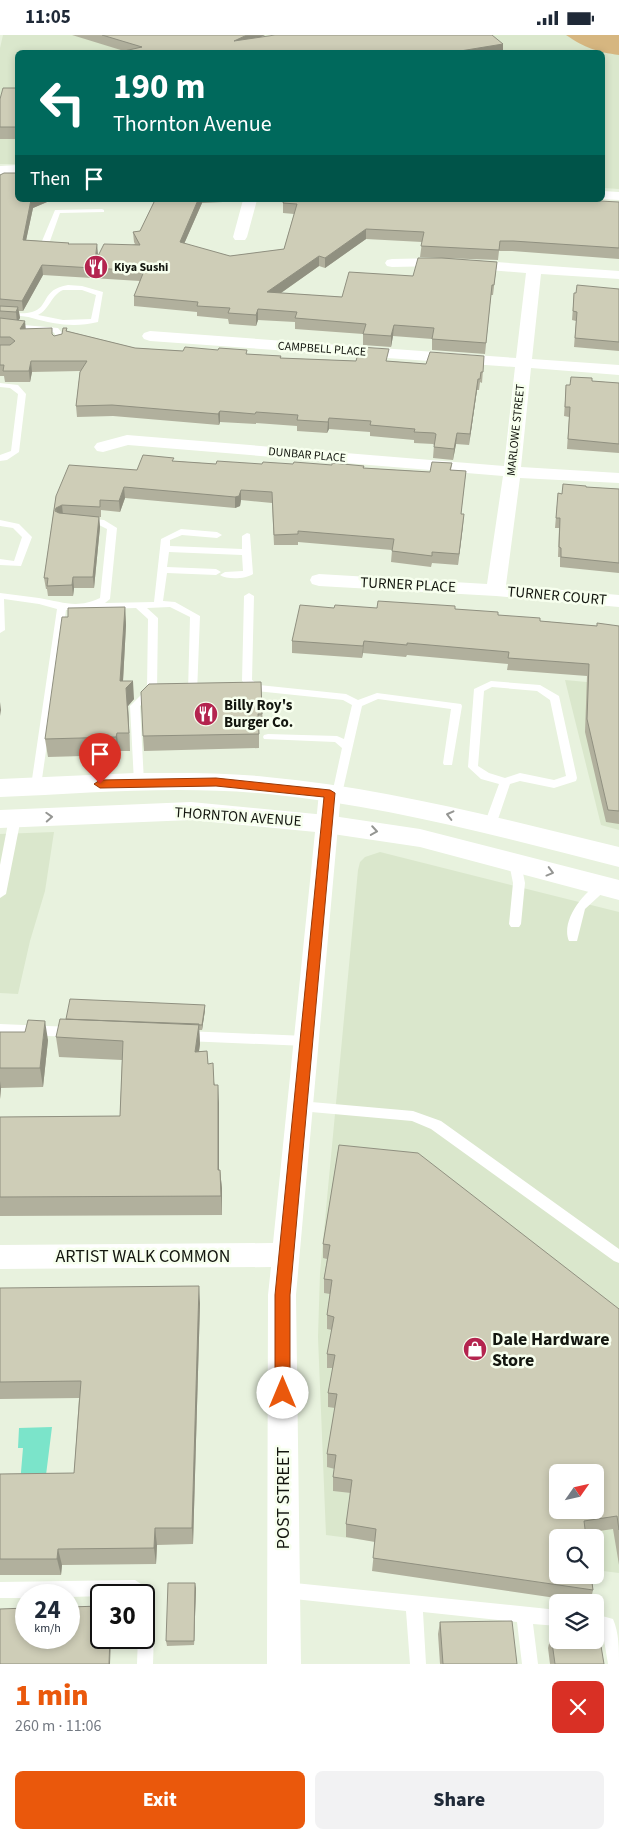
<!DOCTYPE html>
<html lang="en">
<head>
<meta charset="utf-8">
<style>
	:root { --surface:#fff; --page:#f2f2f3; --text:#1f2937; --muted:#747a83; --accent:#ea580c }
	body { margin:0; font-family:"Source Sans 3",sans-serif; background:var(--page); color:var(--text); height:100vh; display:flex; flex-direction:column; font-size:19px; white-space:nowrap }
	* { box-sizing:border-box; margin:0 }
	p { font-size:16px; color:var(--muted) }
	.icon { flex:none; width:28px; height:28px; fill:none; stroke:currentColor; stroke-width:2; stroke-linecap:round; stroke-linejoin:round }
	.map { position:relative; height:1629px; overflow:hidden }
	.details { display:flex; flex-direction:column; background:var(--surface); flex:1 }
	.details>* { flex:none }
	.guide { position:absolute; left:15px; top:15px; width:590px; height:152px; border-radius:8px; box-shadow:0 2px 8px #0003; background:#00695c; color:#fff; overflow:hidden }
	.needle { width:32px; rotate:56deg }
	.buttons { position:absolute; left:549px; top:1429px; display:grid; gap:10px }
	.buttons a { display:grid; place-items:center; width:55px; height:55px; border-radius:8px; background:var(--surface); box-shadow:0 2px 8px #0003; font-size:25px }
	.speed { position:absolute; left:15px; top:1549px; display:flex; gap:10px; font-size:25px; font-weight:700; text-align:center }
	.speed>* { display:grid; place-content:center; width:65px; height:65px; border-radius:50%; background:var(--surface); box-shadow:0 2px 8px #0003; line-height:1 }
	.speed small { font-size:12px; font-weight:400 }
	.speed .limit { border:2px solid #111; border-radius:8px; background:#fff; color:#111 }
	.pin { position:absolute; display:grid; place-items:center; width:42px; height:42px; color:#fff; margin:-51px -21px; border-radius:50% 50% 50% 0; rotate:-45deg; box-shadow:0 0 5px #0007 }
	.pin .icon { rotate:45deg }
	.me { position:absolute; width:55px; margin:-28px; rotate:0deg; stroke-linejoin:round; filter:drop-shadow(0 0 4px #0008) }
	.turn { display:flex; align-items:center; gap:18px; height:105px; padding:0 15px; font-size:22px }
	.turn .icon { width:65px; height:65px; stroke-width:2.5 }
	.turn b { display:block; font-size:35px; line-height:42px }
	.then { display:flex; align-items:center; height:48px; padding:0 15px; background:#0003; gap:10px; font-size:19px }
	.round { display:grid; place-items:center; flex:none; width:52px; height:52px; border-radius:8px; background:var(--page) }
	.overview { display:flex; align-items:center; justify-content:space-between; height:85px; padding:0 15px }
	h1 { font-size:30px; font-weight:800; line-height:38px; color:var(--accent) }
	.action { display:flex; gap:10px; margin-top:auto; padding:10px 15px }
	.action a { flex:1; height:58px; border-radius:8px; background:var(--accent); color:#fff; font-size:20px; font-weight:800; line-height:58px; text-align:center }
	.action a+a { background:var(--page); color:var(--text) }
	.status { display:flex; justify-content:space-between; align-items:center; height:35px; padding:0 25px; background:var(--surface); direction:ltr }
	.status svg { height:14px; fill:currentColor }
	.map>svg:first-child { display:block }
	.built { fill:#dae7cc; fill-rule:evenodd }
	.green { fill:#d6b680 }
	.water { fill:#7be4ca }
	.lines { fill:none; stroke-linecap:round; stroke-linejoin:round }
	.service { fill:#fff; fill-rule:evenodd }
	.minor { fill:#fff; fill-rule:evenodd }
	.tertiary { fill:#fff; fill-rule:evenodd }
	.wall { fill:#b1b09d; fill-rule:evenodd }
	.shaded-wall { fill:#909080 }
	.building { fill:#cecdb7; stroke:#909080; fill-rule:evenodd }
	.oneway { stroke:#959693 }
	.route { fill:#ea580c; stroke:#983908 }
	.labels { text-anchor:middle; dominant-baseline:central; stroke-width:5; stroke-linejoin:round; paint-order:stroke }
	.far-poi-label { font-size:12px; font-weight:bold; fill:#13160f; stroke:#f7ffee; text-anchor:start }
	.far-street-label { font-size:12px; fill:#13160f; stroke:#f7ffee }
	.street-label { font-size:15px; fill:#13160f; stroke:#f7ffee }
	.poi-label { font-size:15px; font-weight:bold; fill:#13160f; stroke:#f7ffee; text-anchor:start }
	.near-street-label { font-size:18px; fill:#13160f; stroke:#f7ffee }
	.near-poi-label { font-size:18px; font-weight:bold; fill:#13160f; stroke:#f7ffee; text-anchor:start }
</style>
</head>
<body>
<div class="status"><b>11:05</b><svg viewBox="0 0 49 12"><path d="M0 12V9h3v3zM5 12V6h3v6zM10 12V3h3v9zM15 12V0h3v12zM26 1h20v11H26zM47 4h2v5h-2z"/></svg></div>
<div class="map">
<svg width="619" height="1629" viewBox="0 0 619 1629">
	<rect width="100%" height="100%" fill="#e8f2de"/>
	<path class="built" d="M3 0H619V154L603 153 602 18H18L17 129H0V13Z
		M565 645 619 650V795L601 790Z
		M54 797 45 856 30 906 18 959 0 958V799Z
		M380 817 619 877V1538L595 1535V1502H558L557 1530 326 1500 318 1302 320 1238 358 835 360 827 365 822ZM558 1438H595V1475H558Z"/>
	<path class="green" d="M566 0H619V20C597 17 585 13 566 0Z"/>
	<path class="water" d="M52 1392 46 1440 20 1449 23 1413H18L19 1393Z"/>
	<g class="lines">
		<path class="service" d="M102 174 104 175V177L60 178 50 206 46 208 42 206 55 175Z
			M68 250 82 251 103 257 98 287C74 293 54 289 32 283 23 280 10 281 0 280V276C10 277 22 280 32 277 49 273 41 254 68 250ZM63 255H82L96 260 91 284 63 285 38 280C50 274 51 260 63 255Z
			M0 288 58 293 63 299 62 308 55 310V299L53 297 0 292Z
			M0 348 18 350 26 359 19 417 7 425 0 426V420L11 416 18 359 10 353 0 352Z
			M85 483 104 485 117 493 110 564 105 568 154 567 161 504 181 494 217 497 222 500 217 503 182 500 170 505V511L242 514V501L247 498 250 499 253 539C246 544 227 545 220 540L225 537 243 536 242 520 169 517 167 532 216 534 221 537 216 540 167 538 163 566 175 567 200 581 197 658H189L188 656 190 582 170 572 147 573 158 583 157 655 140 671 144 747 139 751 134 747 130 671 147 654 148 584 136 573 66 575 41 751 36 755 31 751 57 574 39 569 4 564 5 595 0 598V558C13 560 26 561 39 563 63 567 77 574 100 563L107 494 99 490 82 488V484Z
			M0 485 19 489 32 502 21 531 0 530V524L14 526 22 502 13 493 0 491Z
			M249 558 254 561 252 645 259 650 346 659 358 665 377 658 461 669 462 671 452 730H444L443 728 451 674 378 664 362 671 342 759 337 763 332 759 342 713 335 707 264 704 263 702 264 700 268 699 337 701 344 704 352 670 343 665 256 656 242 646 244 561Z
			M491 646 540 650 559 661 577 743 576 746 554 753 520 746 510 749 496 790 490 794 484 790 499 749 481 744 468 732 474 654ZM492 652 537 656 550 665 566 741 554 745 520 738 505 743 489 738 478 731 484 656Z
			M15 779 21 783 6 859 0 863V830L9 783Z
			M515 824 521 828 525 848 521 889 519 892H511L509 889 513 848 509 828Z
			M604 847 610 851 585 874 577 906H569C560 886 585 853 604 847Z
			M0 989 72 992 76 994 78 997 76 1000 72 1002 0 999Z
			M185 996 306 1001 310 1003 312 1006 310 1009 306 1011 185 1006 181 1004 179 1001 181 998Z
			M300 1066 413 1076 441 1086 619 1214V1228L614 1226 431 1094 412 1086 300 1076 295 1075 294 1071 295 1067Z
			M135 1545 150 1555 155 1565 153 1629H137L138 1602H144V1560L69 1562V1560H26V1563H0V1547Z
			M285 1547 558 1575V1591L533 1589 538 1629H522L517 1587 423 1577 426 1629H410L406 1576 285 1563 279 1561 277 1555 279 1549Z
			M595 1579 613 1584C619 1598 619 1613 619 1629H608L603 1599 602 1597 595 1595Z"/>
		<path class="minor" d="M18 130V138L0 139V131Z
			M602 156 619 157V165L602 164Z
			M243 165H257L247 202 245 205H235L233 202Z
			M441 223 619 236V244L541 239 532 324 619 330V340L531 333 521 432 619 438V448L520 443 506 550 619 560V572L496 561 319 551 312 549 310 545 312 541 319 539 487 549 503 441 128 410 103 417 97 416 94 412 97 408 127 400 504 431 515 332 150 306 144 304 142 301 144 298 150 296 516 323 526 238 441 231 392 232 387 231 385 228 387 225 392 224Z
			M330 751 338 753 341 758 296 1260 301 1629H267L268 1260 271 1232 0 1234V1210L273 1208 319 758 322 753Z"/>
		<path class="tertiary" d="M135 738C179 738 223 737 267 742 386 753 503 784 619 812V832C503 802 387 771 268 759 179 750 89 758 0 762V744Z
			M191 767 326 780 420 794 619 845V865L420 812 326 798 191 785 0 793V775Z"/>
	</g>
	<path class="wall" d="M72 0H265L261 2 503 9V18H115L124 16Z
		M18 53V104H0V64Z
		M0 140 18 165H79V166L47 167 33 173 26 205 69 208V209L98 220 135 209 134 207 133 197 140 196 155 165H224L223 167 202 168 184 209 230 221 284 214 294 179 283 178V168L619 167V224L512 216H499L498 225 442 223 497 227 493 260H491L485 319 432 315V304L393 301 391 312 363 310V299L295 294V287L258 285 256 291 229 289 228 284 197 281V277L134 271V261L140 246 43 240 23 276H19L20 283 18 285 25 294 53 300 54 301 62 299 67 293V296L135 313 183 316 247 319 281 321V323L356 326H388L426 329 484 321 482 348 480 347 479 355H477L469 410 456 409 453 425 433 423 434 410 433 409 414 408V405L370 401V397L329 394 327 398 297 396V391L256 388V389L220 387 219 390 113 381 77 382 76 371 80 336 32 337 30 347H5L4 341H0ZM366 204 422 207 420 222 441 223 413 241 342 262 281 258 319 231 325 233Z
		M619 254V316L574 312 576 286 572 285 574 258Z
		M592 346 619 348V418L567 414 569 382 564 381 566 350H570Z
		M174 426 216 429H293L364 431V433L430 437 452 428 451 435 466 436 461 479 463 490 458 530 432 528 431 532 391 527 392 515 298 507V510H274L272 468 241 465 240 471 235 473 125 463 120 477 101 475V482H99L100 492 94 553H74L73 561H48L47 554H46L44 543 56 461 137 435Z
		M586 452 619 454V538L560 532V522H558L559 493H555L558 458 562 459Z
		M125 572 126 590 123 646 134 664 128 671 130 716H118V720L48 722 45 704 68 582Z
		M334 573 455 574 540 586 597 591H619V789L606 787 585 697 587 641 507 635 508 629 407 620 406 622 363 618 362 623 292 618V606Z
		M261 647 263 694H259V713L144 716 143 701Z
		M205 970V975L202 995H199L200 1009 199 1016H207L208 1029 215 1050 219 1069V1135H220L222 1154V1180L0 1181V1082L120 1081 122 1025 59 1022 56 1002 66 984Z
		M0 997 48 1005 43 1052 1 1053 0 1064Z
		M339 1110 619 1274V1530L613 1494 585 1498 593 1555 590 1568 372 1536 375 1507 346 1502V1489L351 1458 333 1456V1442L335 1434 327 1432V1419L335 1373 328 1372V1358L333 1333H327V1319L332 1295 327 1294V1280L330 1259 324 1258V1244L327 1224 323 1223V1209Z
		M0 1253 200 1268 193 1509 157 1510 156 1529 62 1530 61 1540H0V1439L74 1438 79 1363 0 1364Z
		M196 1553 194 1610 167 1611 166 1606Z
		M440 1587 517 1629H440L438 1599Z
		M551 1600 604 1629H550L548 1613Z"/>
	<path class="shaded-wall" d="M247 0H265L234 15V6Z
		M503 9V18H448Z
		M31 165H46L47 167 33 173 24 215 23 205Z
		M198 165H202V168L180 218V207Z
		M366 194V204L325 233V223Z
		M97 209 98 219 95 227Z
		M319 221V231L268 267 267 257Z
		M42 230 43 240 23 276 22 266Z
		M18 272 20 283 17 288 16 277Z
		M258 274V285L256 291V280Z
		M25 286 26 296 20 294Z
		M394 290 393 301 391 312V301Z
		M31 326 32 337 30 347 29 336Z
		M478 344 477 355 469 410 470 399Z
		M220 376V387L219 390 218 379Z
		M329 383V394L327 398 328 387Z
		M457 398 456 409 453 425 454 414Z
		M124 452 125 463 120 477 119 466Z
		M241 455V465L240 471 235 473V462Z
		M62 470 63 480 57 486 56 473Z
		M464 479 463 490 458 530 459 519Z
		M99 482 100 492 94 553 93 542Z
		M73 542 74 553 73 561 72 550Z
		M125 572 126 590 122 664 120 646Z
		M364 606 363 618 362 623 363 611Z
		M133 646 134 664 128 671 130 716 126 653Z
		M0 667 1 675 0 681Z
		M117 698 118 716V720L116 702Z
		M205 970V975L202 995V990Z
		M45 986 48 1005 43 1052 40 1033Z
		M199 989 200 1009 196 1036 195 1017Z
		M0 1046 1 1053 0 1064Z
		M218 1050 219 1069V1155L218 1135Z
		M220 1135 222 1154V1180L221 1161Z
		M199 1251 200 1268 193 1509 192 1493Z
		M155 1493 157 1510 156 1529 154 1513Z
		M58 1514 62 1530 61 1540 57 1524Z
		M195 1548 196 1553 194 1610V1606Z
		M110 1602H111L110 1629H109Z"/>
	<path class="building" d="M102 0H247L234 6 275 0H492L503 9 448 18H115L142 12Z
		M3 53H18V92H0V64Z
		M4 138H18V165H31L23 205 69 208 68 209H97L95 227 104 209 140 210 133 197 140 196 155 165H198L180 207 230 221 284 214 297 169 283 168 284 165H580L619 167V213L513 206H500L499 215 421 211 424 197 366 194 325 223 319 221 267 257 342 262 349 237 413 241 418 223H442L497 227 494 250H492L486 308 432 304 434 293 394 290 391 301 363 299 366 289 295 283 297 277 258 274 256 280 228 278 230 273 197 271 198 267 134 261 144 236 42 230 22 266 0 264V140Z
		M577 250 619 254V307L575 303 577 277 573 276 574 258H576Z
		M0 271 18 272 16 277 0 276Z
		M0 283 25 286 20 294 52 293V299L54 301 62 299 63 293H67L66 296 135 313 183 316 185 312 218 315 219 313 247 315 246 319 281 321 280 323 356 326 360 312 389 314 386 326 426 329 430 317 484 321 483 337H481L480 344H478L470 399 457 398 454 414 434 412 436 399 434 398 414 397 415 394 370 390 371 386 329 383 328 387 297 385 298 380 256 377 255 379 220 376 218 379 112 370 76 371 80 337 87 326H31L29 336H3L4 330H0V310H10L15 306 10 302H0Z
		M571 342 592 343V346L619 348V409L568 404 570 372H565L566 350H570Z
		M143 420 174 423 172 426 216 429 217 426 262 429 263 427 293 429 294 427 332 430V428L364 431 363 433 430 437 432 427 452 428 450 435 466 436 461 479H464L459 519 432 517V521L392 516 394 504 298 496V499L274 500 272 457 241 455 239 461 235 462 124 452 119 466 100 465V472L62 470 56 473 55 476 59 478 99 482 93 542H73L72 550 47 551 48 543H44L56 461 69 430 137 435Z
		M563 449 586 451V452L619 454V528L561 522V513L559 512 560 483H556L558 458 562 459Z
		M378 566 455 571V574L498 577V580L540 583V586L597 591V588L619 591V776L608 775 587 684 589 629 508 623 509 617 407 608V610L364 606 363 611 292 606 300 570 334 573 335 570 377 573Z
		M125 572 120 646H133L126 653 129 698H117L116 702 45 704 62 582H68V573Z
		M261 647 262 679H258L259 699 143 701 141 657 149 649Z
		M70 964 205 970 202 990 66 984Z
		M60 984 199 989 195 1017 207 1016 208 1029 213 1028 214 1050H218V1135H220L221 1161 0 1162V1082L120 1081 123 1006 56 1002Z
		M28 985 45 986 40 1033H0V997H25Z
		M339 1110 418 1118 619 1274V1495L617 1481 584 1486 586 1502H558V1540H591L593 1555 373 1523 376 1494 346 1489 352 1445 333 1442 336 1420 327 1419 337 1359 328 1358 335 1320 327 1319 334 1282 327 1280 332 1245 324 1244 330 1210 323 1209ZM558 1438H595V1475H558Z
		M199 1251 192 1493H155L154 1513 58 1514 57 1524H0V1439L74 1438 81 1346 0 1347V1253Z
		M168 1548H195L194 1606H166Z
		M101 1571V1602H110L109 1629H0V1574L26 1573V1602H69V1572Z
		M512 1586 517 1629H443L440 1587Z
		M595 1599H599L604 1629H555L551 1600H558V1605H595Z"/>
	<defs><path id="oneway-chevron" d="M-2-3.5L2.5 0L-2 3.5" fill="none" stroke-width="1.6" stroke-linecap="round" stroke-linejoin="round" transform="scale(1.25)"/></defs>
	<g class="oneway">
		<use href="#oneway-chevron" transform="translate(450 780) rotate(-166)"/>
		<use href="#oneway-chevron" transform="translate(49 782) rotate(-3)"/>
		<use href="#oneway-chevron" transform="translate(374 796) rotate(9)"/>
		<use href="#oneway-chevron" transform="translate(550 837) rotate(15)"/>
	</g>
	<path class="route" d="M216 743 330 755 335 758 290 1260V1358L288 1363 283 1365 277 1363 275 1358V1260L324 762 216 751 100 753 94 749 100 745Z"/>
	<defs>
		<g id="restaurant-disc" transform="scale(1.25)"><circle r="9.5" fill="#b4244f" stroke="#f7ffee"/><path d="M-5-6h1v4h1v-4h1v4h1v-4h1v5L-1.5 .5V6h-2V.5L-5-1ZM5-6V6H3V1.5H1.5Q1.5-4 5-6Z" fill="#fff"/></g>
		<g id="shop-disc" transform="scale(1.25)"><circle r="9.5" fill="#b4244f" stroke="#f7ffee"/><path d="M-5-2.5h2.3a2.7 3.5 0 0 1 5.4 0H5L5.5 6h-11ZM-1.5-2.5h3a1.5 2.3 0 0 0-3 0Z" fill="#fff"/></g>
	</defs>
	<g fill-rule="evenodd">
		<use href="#restaurant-disc" x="96" y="232"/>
		<use href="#restaurant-disc" x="206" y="679"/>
		<use href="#shop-disc" x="475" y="1314"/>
	</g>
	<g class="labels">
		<g class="far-poi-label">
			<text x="114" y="232">Kiya Sushi</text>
		</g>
		<g class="far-street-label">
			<text transform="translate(322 314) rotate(4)">CAMPBELL PLACE</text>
			<text transform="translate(516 395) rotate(-84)">MARLOWE STREET</text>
			<text transform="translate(307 420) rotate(5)">DUNBAR PLACE</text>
		</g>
		<g class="street-label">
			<text transform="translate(408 550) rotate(3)">TURNER PLACE</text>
			<text transform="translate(557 561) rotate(5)">TURNER COURT</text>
			<text transform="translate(238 782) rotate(4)">THORNTON AVENUE</text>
		</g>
		<g class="poi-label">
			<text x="224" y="670">Billy Roy's<tspan x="224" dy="17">Burger Co.</tspan></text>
		</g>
		<g class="near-street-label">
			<text x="143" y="1221">ARTIST WALK COMMON</text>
			<text transform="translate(283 1463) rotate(-90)">POST STREET</text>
		</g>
		<g class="near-poi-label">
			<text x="492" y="1304">Dale Hardware<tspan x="492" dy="21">Store</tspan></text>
		</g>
	</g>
</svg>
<div class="buttons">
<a><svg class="needle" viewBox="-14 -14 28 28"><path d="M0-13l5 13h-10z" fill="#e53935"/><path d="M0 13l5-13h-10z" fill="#747a83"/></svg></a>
<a><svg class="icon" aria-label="search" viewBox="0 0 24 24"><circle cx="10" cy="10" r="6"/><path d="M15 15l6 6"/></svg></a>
<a><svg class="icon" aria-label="layers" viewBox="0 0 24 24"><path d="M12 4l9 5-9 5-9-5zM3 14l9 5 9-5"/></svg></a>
</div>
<div class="speed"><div>24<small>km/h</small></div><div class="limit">30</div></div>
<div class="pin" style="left:100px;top:749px;background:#d93025"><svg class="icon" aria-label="arrive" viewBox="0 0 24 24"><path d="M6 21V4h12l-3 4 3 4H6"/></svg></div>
<svg class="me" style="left:283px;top:1358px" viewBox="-20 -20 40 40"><circle r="19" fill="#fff"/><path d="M0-13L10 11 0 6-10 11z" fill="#ea580c"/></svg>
<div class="guide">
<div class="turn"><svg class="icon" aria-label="left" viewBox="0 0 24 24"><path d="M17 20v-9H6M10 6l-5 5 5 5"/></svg><div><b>190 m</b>Thornton Avenue</div></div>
<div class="then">Then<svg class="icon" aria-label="arrive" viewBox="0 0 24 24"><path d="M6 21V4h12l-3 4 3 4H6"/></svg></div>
</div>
</div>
<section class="details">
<div class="overview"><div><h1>1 min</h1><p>260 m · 11:06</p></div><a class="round" style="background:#d93025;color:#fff"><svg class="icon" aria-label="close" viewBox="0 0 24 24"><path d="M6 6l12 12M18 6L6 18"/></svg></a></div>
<div class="action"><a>Exit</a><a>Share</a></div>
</section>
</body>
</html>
